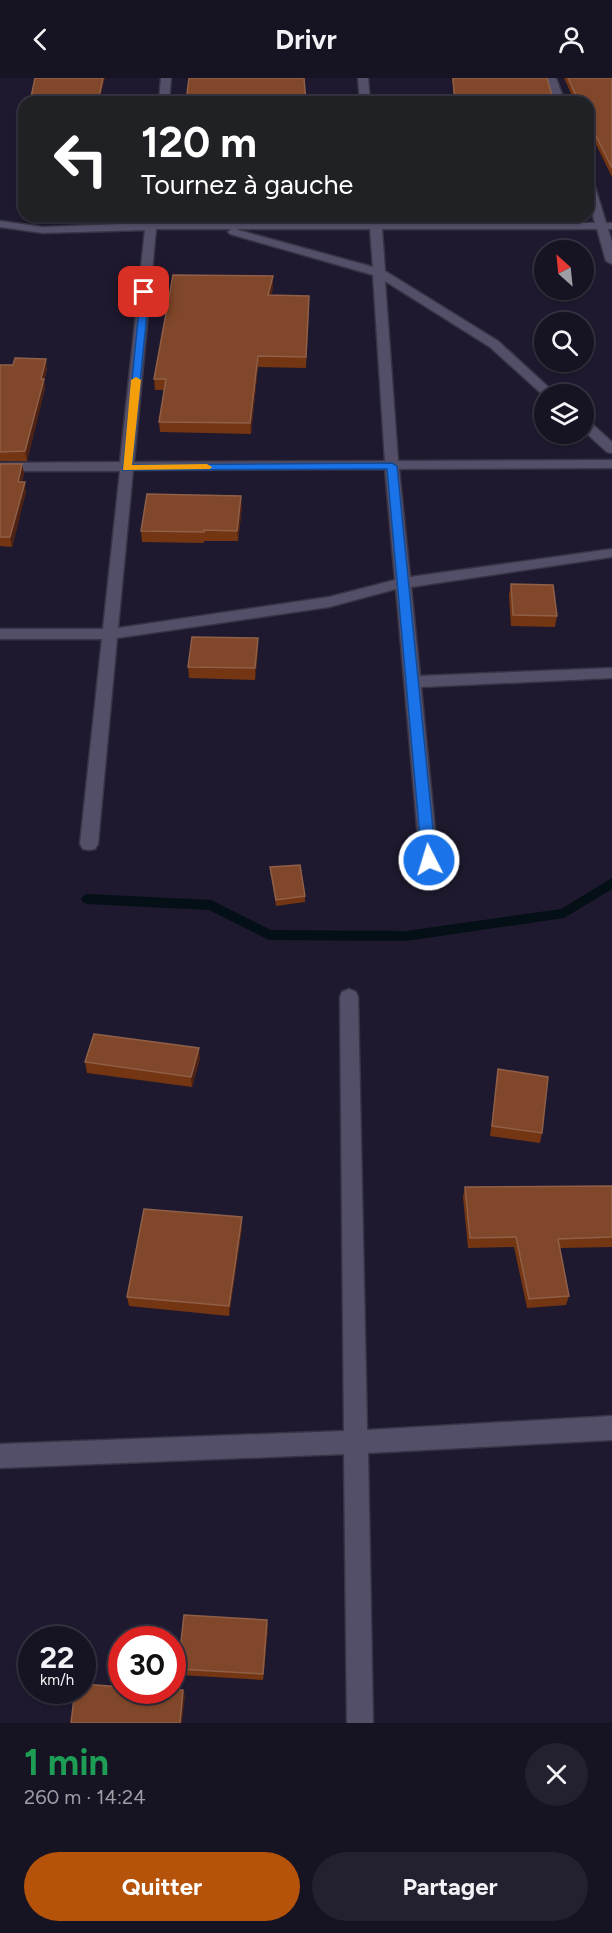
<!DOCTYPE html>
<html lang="fr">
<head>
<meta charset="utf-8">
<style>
	:root { --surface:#161322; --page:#23202f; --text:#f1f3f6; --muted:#9e9ea5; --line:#353240; --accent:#b45309 }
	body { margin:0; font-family:Figtree,sans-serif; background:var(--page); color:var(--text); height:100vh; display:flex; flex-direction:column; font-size:22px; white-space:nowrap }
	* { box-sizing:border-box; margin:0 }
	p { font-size:20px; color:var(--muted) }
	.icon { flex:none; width:33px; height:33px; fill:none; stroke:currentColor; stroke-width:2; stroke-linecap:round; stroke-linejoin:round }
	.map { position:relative; height:1645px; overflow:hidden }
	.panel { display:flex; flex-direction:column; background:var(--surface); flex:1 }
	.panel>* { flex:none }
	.banner { position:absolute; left:18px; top:18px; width:576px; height:126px; border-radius:18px; box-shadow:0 2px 4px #0004,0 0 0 2px var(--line); background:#202124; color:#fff; overflow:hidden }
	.needle { width:39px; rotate:333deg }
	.tools { position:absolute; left:534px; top:162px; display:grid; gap:12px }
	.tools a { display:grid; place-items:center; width:60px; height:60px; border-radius:50%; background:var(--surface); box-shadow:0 2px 4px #0004,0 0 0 2px var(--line); font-size:30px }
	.speed { position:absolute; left:18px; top:1548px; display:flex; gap:12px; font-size:30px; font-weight:700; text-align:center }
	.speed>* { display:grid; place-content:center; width:78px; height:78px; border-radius:50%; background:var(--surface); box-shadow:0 2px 4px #0004,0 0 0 2px var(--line); line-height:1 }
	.speed small { font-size:15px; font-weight:400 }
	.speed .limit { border:9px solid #d22; background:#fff; color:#111 }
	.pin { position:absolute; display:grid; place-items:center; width:51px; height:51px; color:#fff; margin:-26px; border-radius:12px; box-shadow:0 3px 9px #0006 }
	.me { position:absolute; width:66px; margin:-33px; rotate:355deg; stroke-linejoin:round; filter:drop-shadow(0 0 4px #0008) }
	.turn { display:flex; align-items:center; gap:21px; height:126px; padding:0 24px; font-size:27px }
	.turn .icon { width:78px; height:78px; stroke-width:2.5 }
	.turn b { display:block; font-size:42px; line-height:51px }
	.round { display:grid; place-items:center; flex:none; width:63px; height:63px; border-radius:32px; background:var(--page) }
	.head { display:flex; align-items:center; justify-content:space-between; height:102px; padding:0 24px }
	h1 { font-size:36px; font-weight:700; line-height:45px; color:#1e9e55 }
	.primary-button { display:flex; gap:12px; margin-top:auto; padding:12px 24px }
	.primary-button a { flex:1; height:69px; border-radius:36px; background:var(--accent); color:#fff; font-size:24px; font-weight:700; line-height:69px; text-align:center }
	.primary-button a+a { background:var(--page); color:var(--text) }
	header { display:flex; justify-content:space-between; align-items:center; height:78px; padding:0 24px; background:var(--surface); font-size:27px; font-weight:700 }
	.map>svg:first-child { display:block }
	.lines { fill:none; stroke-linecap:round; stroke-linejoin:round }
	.stream { fill:#041015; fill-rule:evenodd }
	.minor-casing { stroke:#383445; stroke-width:3 }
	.minor { fill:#534f68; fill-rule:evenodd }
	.wall { fill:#743512 }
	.shaded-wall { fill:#4d2214 }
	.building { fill:#80472a; stroke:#8f5f48; stroke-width:1.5 }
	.route { fill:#1a73e8; stroke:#114b97; stroke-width:1.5 }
	.slow { fill:#f59e0b }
</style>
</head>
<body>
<header><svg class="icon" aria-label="back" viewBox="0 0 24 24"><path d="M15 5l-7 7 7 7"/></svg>Drivr<svg class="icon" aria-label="person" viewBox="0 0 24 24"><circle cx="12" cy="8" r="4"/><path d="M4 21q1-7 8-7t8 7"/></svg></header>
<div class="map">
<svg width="612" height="1645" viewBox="0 0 612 1645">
	<rect width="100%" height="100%" fill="#1e192e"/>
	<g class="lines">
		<path class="stream" d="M612 800V811L564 840 406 863 269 862 209 832 87 826 83 824 81 821 83 818 87 816 211 822 271 852 406 853 561 831Z"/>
		<g class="minor-casing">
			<path id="minor" d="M161 0H171L169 24H159Z
				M358 0H368L370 24H360Z
				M546 0H556L565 24H555Z
				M588 99 593 102 606 145H612V151H608L612 164V186L606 183 597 151H382L385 193 498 263 556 316 544 318 490 269 385 203 398 383 612 382V390L399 391 410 499 612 471V479L411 509 420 598 612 590V600L421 609 438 782 435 787 429 789 423 787 420 782 396 511 329 529 117 560 98 766 95 771 89 772 83 771 80 766 102 561H0V551H103L120 393H0V385L120 384 145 152 43 155 0 149V143L43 149 146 145V138H158L157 145H370L369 138H381V145H595L588 121ZM156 151H231L228 154 230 156 373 197 385 383 134 384ZM237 151H370L373 189 238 152ZM385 391 395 502 329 519 118 550 133 392Z
				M584 342 589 343 612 364V375L607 374 584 353Z
				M349 911 356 914 358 919 367 1352 612 1338V1362L368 1375 373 1645H347L344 1376 0 1390V1366L344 1353 340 919 342 914Z"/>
		</g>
		<use href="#minor" class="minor"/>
	</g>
	<path class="wall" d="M452 0H547L554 24H454Z
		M564 0H612V99L588 50V24H575Z
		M273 198V209L271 217 309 228 306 290 258 289 251 356 160 354 159 344 164 312H155L154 301Z
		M0 287 47 290 44 304 45 310 27 383H0Z
		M0 386H22L24 395 22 404 26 413 12 469 0 468Z
		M242 429 238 463H204V465L142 464 141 453Z
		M511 506 557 538 555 549 511 548 509 517Z
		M258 560V572L255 602 189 600 188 589Z
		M270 789 305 818V824L276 828Z
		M200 980 192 1009 87 995 85 984Z
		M498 991 542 1055 540 1065 490 1058Z
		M612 1108V1169L560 1170 569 1218 566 1227 527 1230 514 1169 468 1170 463 1119 465 1109Z
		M242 1139V1149L229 1238 129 1228 127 1219Z
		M267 1542 268 1549 263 1602 180 1597 178 1591Z"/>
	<path class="shaded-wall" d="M103 0H105L99 24H98Z
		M273 198V209L268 228V217Z
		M258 278V289L251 356 250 345Z
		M46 281 47 290 44 304 45 310 27 383 25 373Z
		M22 386 24 395 19 413 18 404Z
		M25 404 26 413 12 469 10 459Z
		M241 418 242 429 238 463 237 453Z
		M258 560V572L255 602V590Z
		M199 970 200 980 192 1009 191 999Z
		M242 1139V1149L229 1238V1228Z
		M267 1542 268 1549 263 1602V1596Z
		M183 1612 185 1618 182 1645H180Z"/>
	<path class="building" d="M35 0H103L98 24H30Z
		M189 0H304L306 24H186Z
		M453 0H547L554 24H455Z
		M568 0H612V90L588 42V24H579Z
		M173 197 273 198 268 217 309 218 306 279 258 278 250 345 159 344 166 301H154Z
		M15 280 46 281 41 301H44L25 373 0 374V287H13Z
		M0 386H22L18 404H25L10 459H0Z
		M147 416 241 418 237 453 204 452V454L141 453Z
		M511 506 553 507 557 538 513 537Z
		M192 559 258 560 255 590 188 589Z
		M300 787 305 818 276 822 270 789Z
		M94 956 199 970 191 999 85 984Z
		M498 991 548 999 542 1055 492 1048Z
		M612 1108V1159L558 1161 569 1218 529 1221 516 1159 470 1160 465 1109Z
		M144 1131 242 1139 229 1228 127 1219Z
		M184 1537 267 1542 263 1596 178 1591Z
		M82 1606 122 1609V1612H183L180 1645H71L75 1612H82Z"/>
	<path class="route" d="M141 212 149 214 132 387 392 385 397 388 436 782 434 786H424L422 782 387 391 123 392Z"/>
	<path class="slow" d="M136 299 141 302 132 387 207 386 212 389 210 391 123 392 131 302Z"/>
</svg>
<div class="tools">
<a><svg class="needle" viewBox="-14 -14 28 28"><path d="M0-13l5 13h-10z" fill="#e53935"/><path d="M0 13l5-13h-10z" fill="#9e9ea5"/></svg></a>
<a><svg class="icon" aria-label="search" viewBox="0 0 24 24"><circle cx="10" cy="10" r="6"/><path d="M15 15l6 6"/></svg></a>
<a><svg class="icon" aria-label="layers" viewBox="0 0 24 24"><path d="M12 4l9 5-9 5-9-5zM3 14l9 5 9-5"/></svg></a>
</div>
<div class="speed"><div>22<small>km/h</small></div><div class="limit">30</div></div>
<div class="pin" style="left:144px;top:214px;background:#d93025"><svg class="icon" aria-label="arrive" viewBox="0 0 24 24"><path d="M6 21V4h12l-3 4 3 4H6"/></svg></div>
<svg class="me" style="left:429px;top:782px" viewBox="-20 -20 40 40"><circle r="17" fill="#1a73e8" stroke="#fff" stroke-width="3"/><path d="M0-11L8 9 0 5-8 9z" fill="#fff"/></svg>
<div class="banner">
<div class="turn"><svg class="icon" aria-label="left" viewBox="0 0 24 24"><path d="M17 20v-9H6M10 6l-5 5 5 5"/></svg><div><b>120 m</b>Tournez à gauche</div></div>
</div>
</div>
<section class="panel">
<div class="head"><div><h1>1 min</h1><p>260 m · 14:24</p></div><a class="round"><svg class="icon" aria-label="close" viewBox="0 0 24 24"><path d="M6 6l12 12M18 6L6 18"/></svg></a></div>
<div class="primary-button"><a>Quitter</a><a>Partager</a></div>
</section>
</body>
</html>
